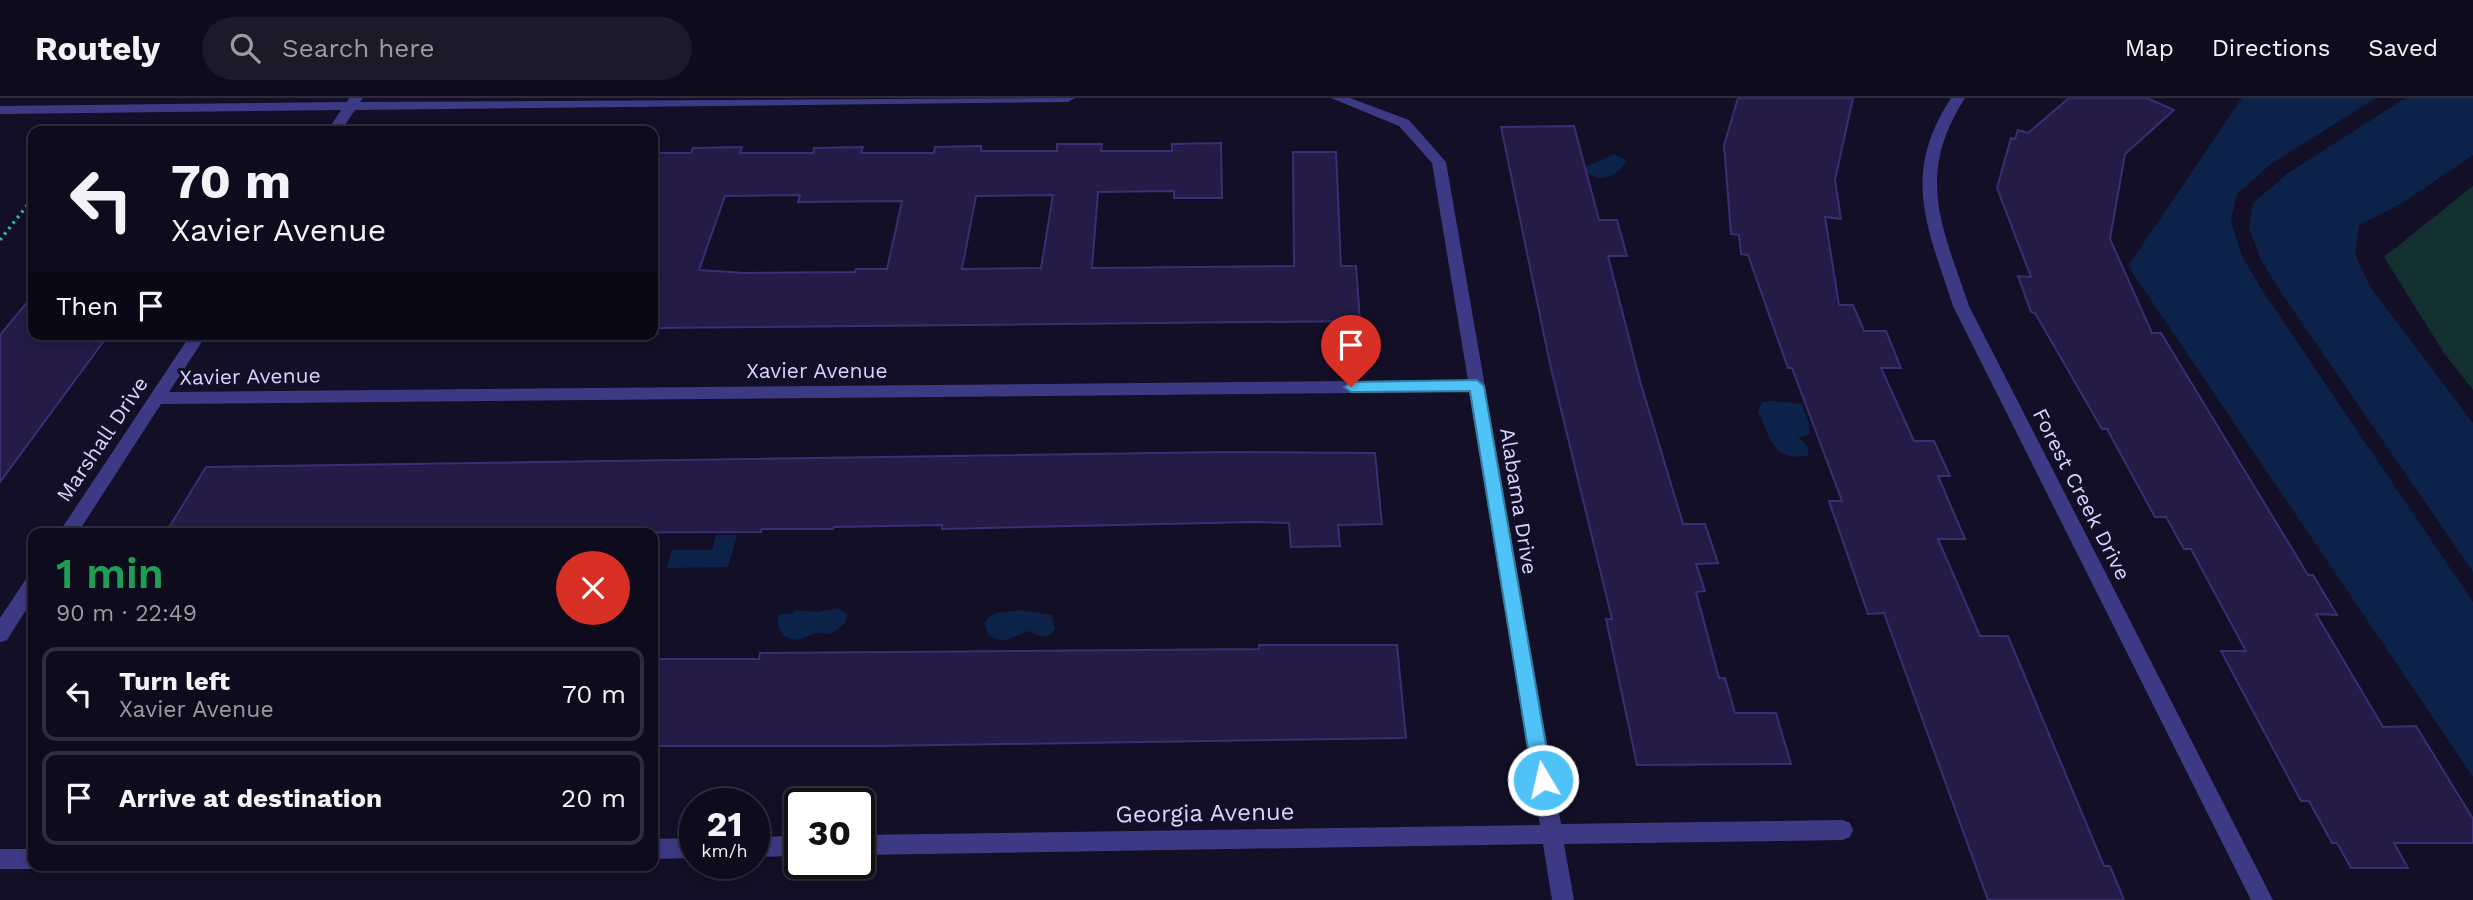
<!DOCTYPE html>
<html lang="en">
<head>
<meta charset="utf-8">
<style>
	:root { --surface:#0e0b1c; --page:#1c1929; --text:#f1f3f6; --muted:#9b9ba3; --line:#2e2b3b }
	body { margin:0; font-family:"Work Sans",sans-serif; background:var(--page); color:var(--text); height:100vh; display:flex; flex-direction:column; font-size:26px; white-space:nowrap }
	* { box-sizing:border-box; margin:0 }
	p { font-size:23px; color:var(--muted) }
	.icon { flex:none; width:38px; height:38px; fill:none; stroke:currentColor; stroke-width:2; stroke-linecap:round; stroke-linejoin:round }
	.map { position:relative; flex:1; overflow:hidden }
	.side { position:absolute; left:28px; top:430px; width:630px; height:343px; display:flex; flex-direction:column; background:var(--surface); border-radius:14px; box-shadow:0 4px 10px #0003,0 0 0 2px var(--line) }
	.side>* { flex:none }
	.banner { position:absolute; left:28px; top:28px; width:630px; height:214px; border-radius:14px; box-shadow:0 4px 10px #0003,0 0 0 2px var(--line); background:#0e0b1c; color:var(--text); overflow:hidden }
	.speed { position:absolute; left:679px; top:690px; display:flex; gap:14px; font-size:35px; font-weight:700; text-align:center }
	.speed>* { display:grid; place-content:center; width:91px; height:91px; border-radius:50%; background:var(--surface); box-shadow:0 4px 10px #0003,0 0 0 2px var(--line); line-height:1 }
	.speed small { font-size:18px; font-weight:400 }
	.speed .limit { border:4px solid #111; border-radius:10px; background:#fff; color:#111 }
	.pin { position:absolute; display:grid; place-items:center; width:60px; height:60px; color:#fff; margin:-72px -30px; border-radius:50% 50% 50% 0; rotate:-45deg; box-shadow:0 0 7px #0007 }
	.pin .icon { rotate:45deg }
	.me { position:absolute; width:77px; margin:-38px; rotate:351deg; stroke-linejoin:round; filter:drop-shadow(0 0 5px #0008) }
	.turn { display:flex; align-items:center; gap:24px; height:147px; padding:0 28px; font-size:32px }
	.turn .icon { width:91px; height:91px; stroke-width:2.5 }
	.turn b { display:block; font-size:49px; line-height:60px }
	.then { display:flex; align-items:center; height:66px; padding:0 28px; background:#0003; gap:14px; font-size:26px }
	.round { display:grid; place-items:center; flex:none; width:74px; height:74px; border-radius:37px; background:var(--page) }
	.summary { display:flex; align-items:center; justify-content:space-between; height:119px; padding:0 28px }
	h1 { font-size:42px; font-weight:600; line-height:52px; color:#1e9e55 }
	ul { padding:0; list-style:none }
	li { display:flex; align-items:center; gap:21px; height:94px; margin:0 14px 10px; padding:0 14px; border:4px solid var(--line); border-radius:14px }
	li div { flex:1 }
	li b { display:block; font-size:26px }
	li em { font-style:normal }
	header { display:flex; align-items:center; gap:42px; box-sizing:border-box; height:98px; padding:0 35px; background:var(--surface); border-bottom:2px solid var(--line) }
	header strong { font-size:33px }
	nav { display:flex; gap:38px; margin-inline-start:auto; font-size:24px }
	.search { width:490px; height:63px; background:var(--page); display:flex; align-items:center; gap:18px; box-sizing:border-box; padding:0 24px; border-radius:38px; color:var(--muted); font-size:26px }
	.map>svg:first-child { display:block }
	.green { fill:#12302f }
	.water { fill:#0c2248 }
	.building { fill:#241b47; stroke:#3b2d73; stroke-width:2; fill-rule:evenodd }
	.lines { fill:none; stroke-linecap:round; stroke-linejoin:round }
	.path { stroke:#2fb8b0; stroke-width:3.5; stroke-dasharray:2.5 4.5; stroke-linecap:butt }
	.minor { fill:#3d3a85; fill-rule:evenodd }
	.route { fill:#4fc3f7; stroke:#337fa1; stroke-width:2 }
	.labels { text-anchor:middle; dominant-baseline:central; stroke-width:6; stroke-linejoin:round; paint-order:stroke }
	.street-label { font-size:21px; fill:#d9d4ff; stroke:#130f26 }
	.near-street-label { font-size:24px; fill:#d9d4ff; stroke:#130f26 }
</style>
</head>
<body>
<header>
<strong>Routely</strong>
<div class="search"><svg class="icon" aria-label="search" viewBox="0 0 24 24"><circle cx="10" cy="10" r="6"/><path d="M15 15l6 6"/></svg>Search here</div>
<nav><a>Map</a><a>Directions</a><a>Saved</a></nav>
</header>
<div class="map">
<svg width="2473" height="802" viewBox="0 0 2473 802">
	<rect width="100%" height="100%" fill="#130f26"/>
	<path class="green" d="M2473 88V292L2444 255 2384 159Z"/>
	<path class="water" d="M2242 0H2376L2271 66 2237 96 2231 123 2242 158 2262 192 2473 504V679L2128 168Z
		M2405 0H2473V57L2404 104 2359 127 2355 156 2371 190 2473 325V474L2280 193 2261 162 2249 130 2253 105 2287 76Z
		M1614 56 1627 63C1617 79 1596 88 1583 70Z
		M1774 303 1802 306 1810 329 1809 337 1798 339 1809 350 1807 358C1772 363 1771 340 1758 314L1762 304Z
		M716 437H737L728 469 667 470 672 452H712Z
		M839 510 848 518 845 525 831 536 814 535 800 542 790 541 782 537 777 524 779 516H791L796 512 817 514Z
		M1019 512 1052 517 1055 531 1050 537 1042 539 1029 533 1004 543 989 538 984 526C990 512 1006 515 1019 512Z"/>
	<path class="building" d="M1738 0H1853L1835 82 1841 121 1825 119 1839 207H1853L1864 233H1886L1901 270H1881L1914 343H1934L1950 378H1938L1965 441H1938L1980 538H2008L2104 768H2110L2124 802H1988L1884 515 1868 516 1829 403H1842L1792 270H1788L1748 157 1741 156 1739 137 1731 136 1724 47Z
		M2069 0H2147L2174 12 2125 56 2110 141 2152 235H2161L2308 477H2313L2337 517 2316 516 2383 629 2416 628 2473 721V745H2394L2408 770H2351L2337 745H2332L2309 703H2301L2221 553H2246L2191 451H2184L2166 419H2155L2107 331H2102L2035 215 2031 214 2018 178 2031 179 1997 90 2011 40 2015 41 2018 32 2028 35Z
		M1574 28 1599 122H1617L1627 158H1608L1640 283 1683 426H1705L1718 465 1696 466 1705 493 1696 494 1719 580H1725L1735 615H1776L1791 666 1637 667 1606 521H1612L1550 266 1501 29Z
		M1221 45 1222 100H1174V93L1098 94 1092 170 1294 168 1293 54H1336L1341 168H1356L1360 223 653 230V55H691L693 50 742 49 740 55H813L814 50 863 49 861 55H934L935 49 981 48V53H1057V46H1102L1101 53H1172V46ZM800 97 798 104 902 103 887 171H856L855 174 745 175 699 172 725 98ZM1053 97 1041 170 962 171 976 98Z
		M33 197V236H109L0 384V237Z
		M1227 354 1375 355 1382 426 1338 427 1340 448 1291 449 1289 425 1253 424 942 431V427L834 429 833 431H762L761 434 165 436 206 369Z
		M1259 547H1397L1406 640 877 648H653V561H759L760 555 1259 551Z"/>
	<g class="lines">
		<path class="path" d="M0 142 33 100"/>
		<path class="minor" d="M349 0H363L360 4 1075 0 1068 4 355 12 341 33H327L341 12 0 16V8L347 4Z
			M1331 0H1350L1409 22 1446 64 1561 726 1843 722 1850 725 1853 732 1850 739 1843 742 1564 746 1574 802H1552L1543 746 859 757V737L1540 727 1469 294 161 306 77 436H58L191 236H207L169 294 1468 282 1432 65 1399 28Z
			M1951 0H1965C1915 78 1942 128 1969 208L2273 802H2251L1953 208C1927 128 1901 77 1951 0Z
			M33 479V501L7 542 0 544V520L26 481Z
			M800 738V758L754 759V739Z
			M695 740V760L653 761V741Z
			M0 751H33V768H40L33 771H0Z"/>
	</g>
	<path class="route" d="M1477 282 1484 288 1552 682 1549 688 1543 690 1536 688 1533 682 1470 293 1351 294 1344 289 1351 284Z"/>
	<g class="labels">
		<g class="street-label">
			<text x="817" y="272">Xavier Avenue</text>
			<text transform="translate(250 278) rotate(-1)">Xavier Avenue</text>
			<text transform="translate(102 341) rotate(-56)">Marshall Drive</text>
			<text transform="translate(2082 396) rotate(63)">Forest Creek Drive</text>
			<text transform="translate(1519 403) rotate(81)">Alabama Drive</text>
		</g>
		<g class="near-street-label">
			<text transform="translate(1205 715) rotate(-1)">Georgia Avenue</text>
		</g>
	</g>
</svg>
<div class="speed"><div>21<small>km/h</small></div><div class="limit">30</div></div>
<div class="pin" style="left:1351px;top:289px;background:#d93025"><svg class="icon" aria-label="arrive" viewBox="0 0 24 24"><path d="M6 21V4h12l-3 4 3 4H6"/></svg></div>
<svg class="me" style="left:1543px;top:682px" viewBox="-20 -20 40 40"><circle r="17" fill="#4fc3f7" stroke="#fff" stroke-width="3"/><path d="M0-11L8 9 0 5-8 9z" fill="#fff"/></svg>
<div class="banner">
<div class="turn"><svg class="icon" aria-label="left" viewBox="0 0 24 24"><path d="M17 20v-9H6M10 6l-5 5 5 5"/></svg><div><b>70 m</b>Xavier Avenue</div></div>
<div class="then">Then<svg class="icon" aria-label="arrive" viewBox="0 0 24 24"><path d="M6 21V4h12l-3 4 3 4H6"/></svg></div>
</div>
<section class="side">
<div class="summary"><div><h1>1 min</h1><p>90 m · 22:49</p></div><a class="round" style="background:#d93025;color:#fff"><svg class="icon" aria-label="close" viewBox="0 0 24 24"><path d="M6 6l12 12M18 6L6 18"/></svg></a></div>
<ul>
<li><svg class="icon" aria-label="left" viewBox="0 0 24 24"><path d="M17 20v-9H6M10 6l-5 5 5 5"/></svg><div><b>Turn left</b><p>Xavier Avenue</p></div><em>70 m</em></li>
<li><svg class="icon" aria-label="arrive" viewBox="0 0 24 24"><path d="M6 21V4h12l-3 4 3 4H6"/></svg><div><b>Arrive at destination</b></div><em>20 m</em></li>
</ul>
</section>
</div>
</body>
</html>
